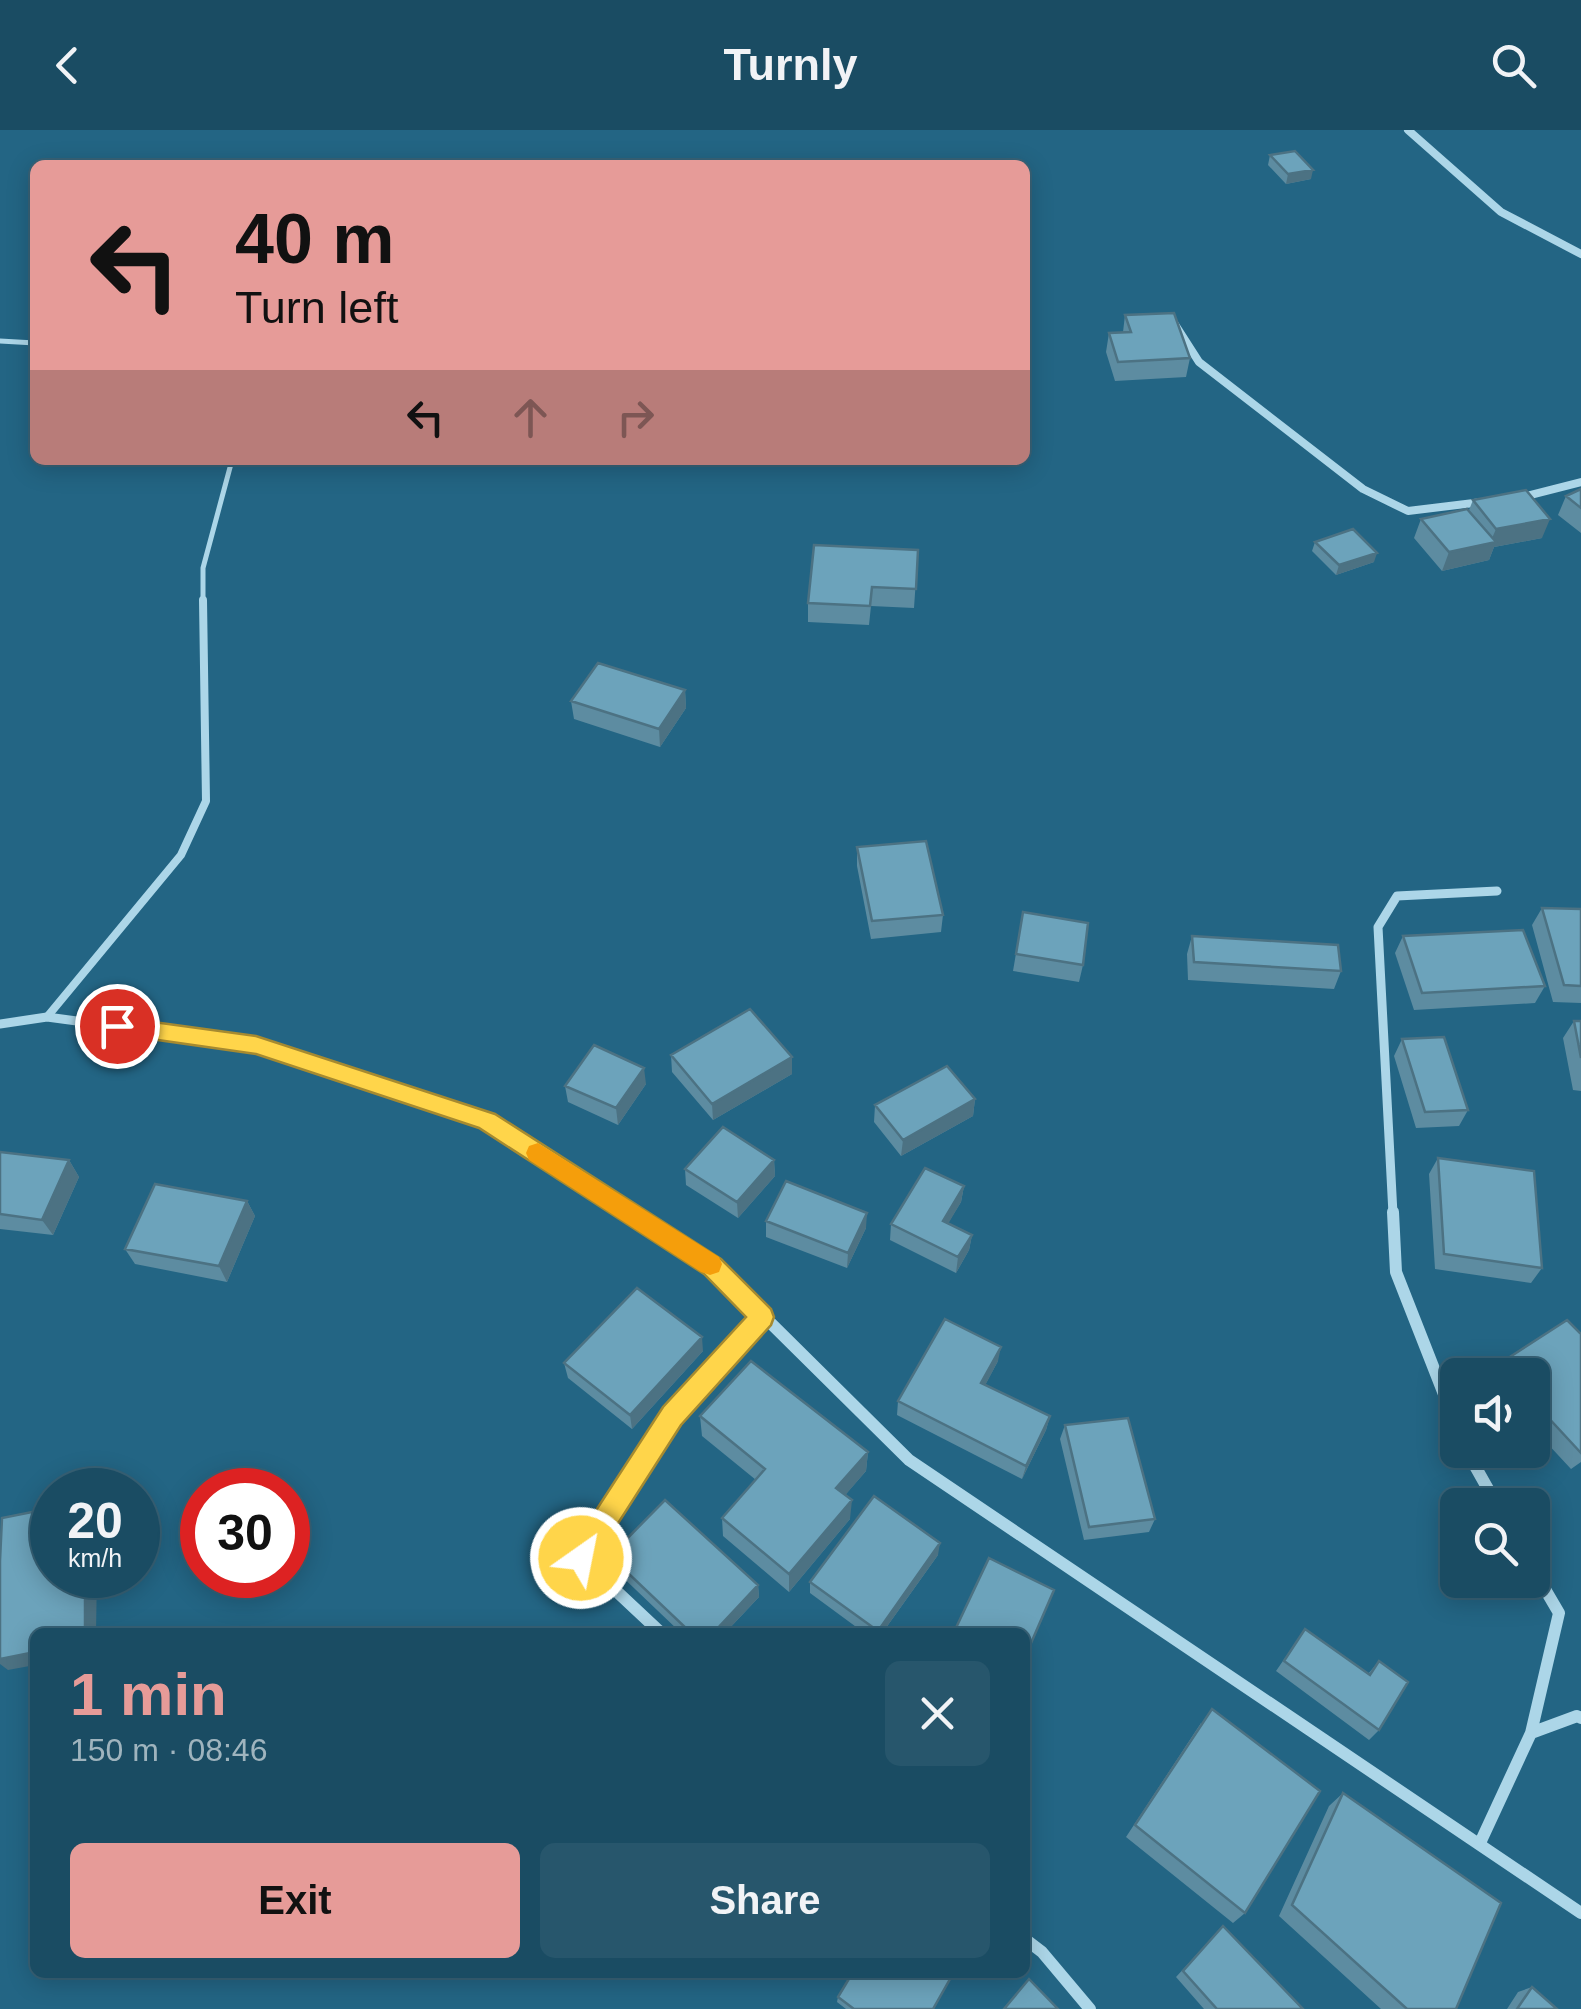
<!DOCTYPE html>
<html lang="en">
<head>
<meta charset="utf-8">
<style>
	:root { --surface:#1a4c63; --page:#27566c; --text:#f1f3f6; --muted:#9fb4be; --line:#386378; --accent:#e69b98 }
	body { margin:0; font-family:Arial,sans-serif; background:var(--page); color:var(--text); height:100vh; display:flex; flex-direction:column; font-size:38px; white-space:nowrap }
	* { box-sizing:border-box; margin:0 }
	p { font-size:32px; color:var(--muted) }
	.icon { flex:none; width:55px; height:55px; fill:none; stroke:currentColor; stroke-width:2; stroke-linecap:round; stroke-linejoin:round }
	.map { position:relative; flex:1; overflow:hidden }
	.drawer { position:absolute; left:30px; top:1498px; width:1000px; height:350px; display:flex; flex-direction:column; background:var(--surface); border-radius:15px; box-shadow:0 5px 25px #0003,0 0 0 2px var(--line) }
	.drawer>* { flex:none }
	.top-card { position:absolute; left:30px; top:30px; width:1000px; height:305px; border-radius:15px; box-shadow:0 5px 25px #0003,0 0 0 2px var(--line); background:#e69b98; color:#111; overflow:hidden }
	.tools { position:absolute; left:1440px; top:1228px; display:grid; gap:20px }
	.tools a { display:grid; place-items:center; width:110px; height:110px; border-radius:15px; background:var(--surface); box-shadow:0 5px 25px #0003,0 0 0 2px var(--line); font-size:50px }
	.speed { position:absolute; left:30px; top:1338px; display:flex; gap:20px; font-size:50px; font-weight:700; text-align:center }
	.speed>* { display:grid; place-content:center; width:130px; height:130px; border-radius:50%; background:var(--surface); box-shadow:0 5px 25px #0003,0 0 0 2px var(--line); line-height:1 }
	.speed small { font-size:25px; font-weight:400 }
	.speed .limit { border:15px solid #d22; background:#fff; color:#111 }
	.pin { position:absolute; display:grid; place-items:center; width:85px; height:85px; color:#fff; margin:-42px; border:5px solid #fff; border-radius:50%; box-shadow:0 2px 10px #0007 }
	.me { position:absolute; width:110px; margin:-55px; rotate:33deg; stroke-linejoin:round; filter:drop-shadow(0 0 8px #0008) }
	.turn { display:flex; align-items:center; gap:35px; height:210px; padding:0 40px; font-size:45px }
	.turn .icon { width:130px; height:130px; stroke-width:2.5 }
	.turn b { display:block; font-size:70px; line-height:85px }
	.lanes { display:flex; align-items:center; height:95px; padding:0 40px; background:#0003; justify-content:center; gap:50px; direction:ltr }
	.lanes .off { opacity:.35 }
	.round { display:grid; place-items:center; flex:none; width:105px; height:105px; border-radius:15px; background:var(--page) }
	.overview { display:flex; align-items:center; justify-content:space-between; height:170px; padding:0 40px }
	h1 { font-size:60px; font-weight:700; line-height:75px; color:var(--accent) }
	.primary-button { display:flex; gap:20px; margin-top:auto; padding:20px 40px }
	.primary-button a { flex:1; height:115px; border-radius:15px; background:var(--accent); color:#111; font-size:40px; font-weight:700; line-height:115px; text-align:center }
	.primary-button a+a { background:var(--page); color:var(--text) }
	header { display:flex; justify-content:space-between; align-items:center; height:130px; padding:0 40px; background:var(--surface); font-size:45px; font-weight:700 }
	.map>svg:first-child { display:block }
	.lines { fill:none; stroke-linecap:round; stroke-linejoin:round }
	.lane-far1 { stroke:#acd6e8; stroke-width:5 }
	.lane { stroke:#acd6e8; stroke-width:8 }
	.street-far2 { stroke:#acd6e8; stroke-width:8 }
	.street-far1 { stroke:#acd6e8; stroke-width:9 }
	.street { stroke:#acd6e8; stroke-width:12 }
	.wall { fill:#5d8ca1 }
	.shaded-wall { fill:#4c7283 }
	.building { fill:#6ca3bb; stroke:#4c7283; stroke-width:2.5 }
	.route { fill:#ffd54a; stroke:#a68a30; stroke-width:2.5 }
	.slow { fill:#f59e0b }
</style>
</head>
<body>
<header><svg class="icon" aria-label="back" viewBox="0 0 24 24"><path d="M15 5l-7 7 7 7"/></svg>Turnly<svg class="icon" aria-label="search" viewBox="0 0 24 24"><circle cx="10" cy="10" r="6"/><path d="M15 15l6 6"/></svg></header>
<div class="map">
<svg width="1581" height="1879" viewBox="0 0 1581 1879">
	<rect width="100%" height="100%" fill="#236584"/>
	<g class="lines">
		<path class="lane-far1" d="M0 211 35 213
			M203 472V438L232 330"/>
		<path class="lane" d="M47 887 181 725 206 671 203 470"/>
		<path class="street-far2" d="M1408 0 1501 82 1581 124
			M1174 193 1199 232 1363 359 1408 381 1482 372
			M1519 368 1581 352"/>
		<path class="street-far1" d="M0 894 47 887 256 915 487 991 632 1084
			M1393 1084 1378 797 1397 766 1497 761"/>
		<path class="street" d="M628 1082 713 1136 909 1330 1581 1783
			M1393 1082 1396 1142 1458 1300
			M1466 1320 1497 1375
			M660 1502 581 1428 672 1286 762 1187
			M1531 1603 1559 1483 1532 1437
			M1480 1713 1531 1603 1577 1586 1581 1588
			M1025 1809 1042 1822 1090 1879"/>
	</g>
	<path class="wall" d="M1270 25 1311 49 1286 54 1268 35Z
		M1125 185 1190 228 1186 247 1115 251 1106 222 1109 203 1123 202Z
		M1581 359V403L1558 385 1566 366Z
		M1473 370 1542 408 1494 417 1489 430 1442 441 1414 408 1421 389 1469 380Z
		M1315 412 1374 432 1336 445 1312 421Z
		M918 420 914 478 871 476 869 495 808 492V473Z
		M685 560 686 578 660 617 574 589 571 571Z
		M857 717 943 785 941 802 871 809 857 736Z
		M1542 778 1581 779V873L1553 872 1532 795Z
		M1023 782 1083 835 1079 852 1013 841Z
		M1192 806 1341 841 1334 859 1188 850 1187 824Z
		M1403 806 1545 856 1535 873 1414 880 1395 823Z
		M1574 891H1581V961L1573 960 1563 908Z
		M1402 909 1468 980 1459 996 1416 998 1394 926Z
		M671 925 792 944 713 990 672 942Z
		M646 954 618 995 568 972 565 956Z
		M975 969 973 986 901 1026 874 992 875 975Z
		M0 1022 69 1030 79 1047 53 1105 0 1099Z
		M1438 1028 1542 1138 1531 1153 1435 1139 1429 1044Z
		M774 1030 775 1046 738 1088 686 1055 685 1039Z
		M964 1056 961 1072 948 1093 972 1105 969 1120 956 1143 890 1110 891 1094Z
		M247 1071 255 1086 227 1152 135 1134 125 1119Z
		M766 1091 866 1098 847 1138 766 1107Z
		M1581 1204V1332L1571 1339 1532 1297V1245H1491L1499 1234Z
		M703 1221 632 1299 568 1248 564 1233Z
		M998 1231 985 1255 1050 1286 1046 1300 1022 1349 897 1285 898 1271Z
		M700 1286 868 1322 866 1341 845 1365 850 1389 789 1462 723 1406 722 1388 756 1350 702 1306Z
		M1065 1295 1155 1389 1149 1402 1084 1410 1060 1309Z
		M938 1425 883 1502H863L810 1463V1452Z
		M610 1426 758 1455 759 1467 726 1502H680L613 1438Z
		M1305 1499 1368 1544 1379 1531V1600L1369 1610 1276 1541Z
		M1201 1593 1245 1783 1233 1793 1126 1707Z
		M1343 1663 1456 1879H1381L1279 1786 1329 1676Z
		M1223 1796 1303 1879H1204L1176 1847Z
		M1532 1857 1557 1879H1507L1518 1862Z
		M838 1867 933 1879H846L837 1872Z"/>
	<path class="shaded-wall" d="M1313 40 1311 49 1286 54 1288 44Z
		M1550 389 1542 408 1494 417 1489 430 1442 441 1449 422 1490 413 1496 399Z
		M1377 423 1374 432 1336 445 1339 435Z
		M685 560 686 578 660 617 659 599Z
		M792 927V944L713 990 712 974Z
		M644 938 646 954 618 995 616 978Z
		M975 969 973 986 901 1026 903 1010Z
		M69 1030 79 1047 53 1105 42 1090Z
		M774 1030 775 1046 738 1088 737 1072Z
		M964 1056 961 1072 941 1106 943 1091Z
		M247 1071 255 1086 227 1152 219 1136Z
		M867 1083 866 1098 847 1138 848 1123Z
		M972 1105 969 1120 956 1143 958 1127Z
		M702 1207 703 1221 632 1299 630 1285Z
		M1001 1217 998 1231 979 1267 981 1253Z
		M1050 1286 1046 1300 1022 1349 1026 1336Z
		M868 1322 866 1341 835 1377 836 1358Z
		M852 1370 850 1389 789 1462V1444Z
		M940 1413 938 1425 883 1502H877Z
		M85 1445H97L96 1502H85Z
		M758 1455 759 1467 726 1502H714Z
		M35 1522V1535L8 1540 0 1534V1529Z"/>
	<path class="building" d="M1295 21 1313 40 1288 44 1270 25Z
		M1174 183 1190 228 1118 232 1109 203 1131 202 1125 185Z
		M1581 359V378L1566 366Z
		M1526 360 1550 389 1496 399 1473 370Z
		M1467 379 1496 412 1449 422 1421 389Z
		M1353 399 1377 423 1339 435 1315 412Z
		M814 415 918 420 916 459 872 457 870 476 808 473Z
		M598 533 685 560 659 599 571 571Z
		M926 711 943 785 872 791 857 717Z
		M1542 778 1581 779V856L1564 855Z
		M1023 782 1088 793 1083 835 1016 824Z
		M1523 800 1545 856 1422 863 1403 806Z
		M1192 806 1338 815 1341 841 1194 832Z
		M750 879 792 927 712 974 671 925Z
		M1574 891H1581V928Z
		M1444 907 1468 980 1425 982 1402 909Z
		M594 915 644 938 616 978 565 956Z
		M947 936 975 969 903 1010 875 975Z
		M723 997 774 1030 737 1072 685 1039Z
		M0 1022 69 1030 42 1090 0 1084Z
		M1438 1028 1534 1041 1542 1138 1444 1124Z
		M925 1038 964 1056 943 1091 972 1105 958 1127 891 1094Z
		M786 1051 867 1083 848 1123 766 1091Z
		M155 1054 247 1071 219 1136 125 1119Z
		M637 1158 702 1207 630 1285 564 1233Z
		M945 1189 1001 1217 981 1253 1050 1286 1026 1336 898 1271Z
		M1567 1190 1581 1204V1323L1532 1270V1245H1509L1499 1234Z
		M751 1231 868 1322 836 1358 852 1370 789 1444 722 1388 765 1339 700 1286Z
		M1128 1288 1155 1389 1089 1397 1065 1295Z
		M874 1366 940 1413 878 1501 810 1452Z
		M665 1370 758 1455 714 1502H690L610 1426Z
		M52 1378V1445H85V1502H35V1522L0 1529V1431L2 1388Z
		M989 1428 1054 1460 1025 1527V1502H954Z
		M1305 1499 1370 1545 1379 1531 1408 1552 1379 1600 1284 1531Z
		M1212 1579 1320 1661 1245 1783 1135 1695Z
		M1343 1663 1501 1773 1456 1879H1407L1292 1775Z
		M1223 1796 1303 1879H1217L1183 1841Z
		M853 1842H954L933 1879H854L838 1867Z
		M1029 1849 1058 1879H1004Z
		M1532 1857 1557 1879H1517Z"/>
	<path class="route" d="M117 887 256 906 495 984 721 1129 771 1179 774 1187 771 1195 681 1295 590 1437 581 1441 571 1437 567 1428 571 1419 663 1277 746 1187 704 1144 479 998 256 924 109 903 106 896 109 890Z"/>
	<path class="slow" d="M538 1013 719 1127 722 1134 719 1142 710 1145 701 1142 529 1030 526 1023 529 1016Z"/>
</svg>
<div class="tools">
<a><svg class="icon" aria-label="sound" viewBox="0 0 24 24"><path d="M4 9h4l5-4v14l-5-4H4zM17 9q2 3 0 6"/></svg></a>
<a><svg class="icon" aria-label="search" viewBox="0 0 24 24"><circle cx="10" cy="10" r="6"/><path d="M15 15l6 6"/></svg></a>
</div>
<div class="speed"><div>20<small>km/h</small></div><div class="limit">30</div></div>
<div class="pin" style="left:117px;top:896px;background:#d93025"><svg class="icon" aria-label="arrive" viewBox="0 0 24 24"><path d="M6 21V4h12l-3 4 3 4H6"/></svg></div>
<svg class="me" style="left:581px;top:1428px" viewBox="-20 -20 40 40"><circle r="17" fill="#ffd54a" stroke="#fff" stroke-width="3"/><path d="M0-11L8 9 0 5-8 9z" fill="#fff"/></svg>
<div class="top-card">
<div class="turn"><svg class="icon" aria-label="left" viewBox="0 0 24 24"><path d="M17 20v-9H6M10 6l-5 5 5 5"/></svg><div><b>40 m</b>Turn left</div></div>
<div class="lanes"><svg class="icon" aria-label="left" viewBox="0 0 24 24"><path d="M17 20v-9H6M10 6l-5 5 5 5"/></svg><svg class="icon off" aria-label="ahead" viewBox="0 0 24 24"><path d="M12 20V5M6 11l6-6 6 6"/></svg><svg class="icon off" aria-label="right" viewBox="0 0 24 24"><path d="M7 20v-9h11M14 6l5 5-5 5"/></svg></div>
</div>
<section class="drawer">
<div class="overview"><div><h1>1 min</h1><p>150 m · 08:46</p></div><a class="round"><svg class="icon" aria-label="close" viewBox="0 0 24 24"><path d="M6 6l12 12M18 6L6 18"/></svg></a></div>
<div class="primary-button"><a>Exit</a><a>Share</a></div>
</section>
</div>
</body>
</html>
